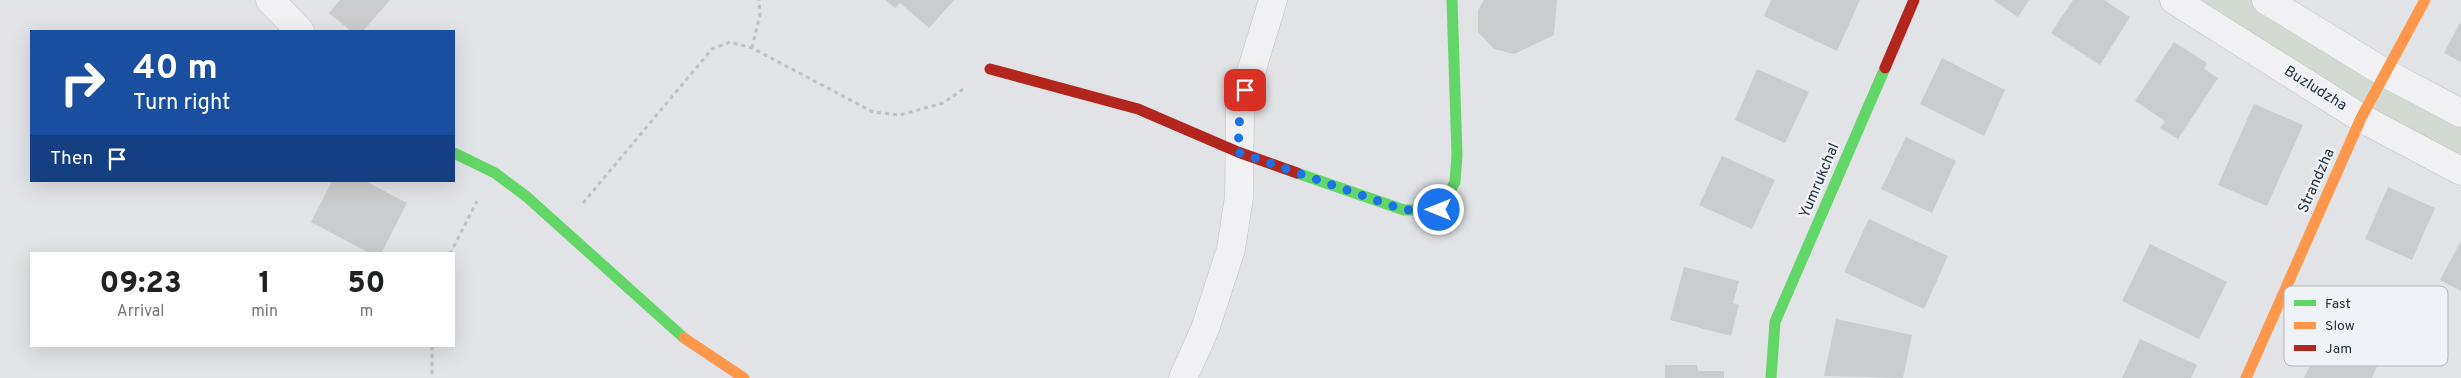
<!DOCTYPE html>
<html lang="en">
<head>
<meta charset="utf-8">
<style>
	:root { --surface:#fff; --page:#f6f6f6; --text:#202124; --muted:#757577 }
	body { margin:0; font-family:Overpass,sans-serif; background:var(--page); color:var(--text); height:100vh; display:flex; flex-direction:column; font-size:19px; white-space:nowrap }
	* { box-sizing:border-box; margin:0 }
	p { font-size:16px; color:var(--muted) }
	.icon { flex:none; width:28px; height:28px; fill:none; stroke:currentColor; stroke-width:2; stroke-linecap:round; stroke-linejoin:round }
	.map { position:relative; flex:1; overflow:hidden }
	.sheet { position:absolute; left:30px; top:252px; width:425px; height:95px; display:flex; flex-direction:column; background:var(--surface); border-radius:0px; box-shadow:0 5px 20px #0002 }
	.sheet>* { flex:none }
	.banner { position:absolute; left:30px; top:30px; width:425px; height:152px; border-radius:0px; box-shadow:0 5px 20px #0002; background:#1a4fa0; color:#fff; overflow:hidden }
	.pin { position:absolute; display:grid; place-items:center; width:42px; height:42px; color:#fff; margin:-21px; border-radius:10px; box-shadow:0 2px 8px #0006 }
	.me { position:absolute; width:55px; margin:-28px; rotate:270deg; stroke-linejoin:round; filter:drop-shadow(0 0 4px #0008) }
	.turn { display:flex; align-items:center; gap:18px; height:105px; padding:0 20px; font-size:22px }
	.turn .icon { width:65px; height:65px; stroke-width:2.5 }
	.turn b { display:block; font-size:35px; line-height:42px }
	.then { display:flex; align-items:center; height:48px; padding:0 20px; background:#0003; gap:10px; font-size:19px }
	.eta { display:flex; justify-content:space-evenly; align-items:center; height:85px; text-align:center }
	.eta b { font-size:30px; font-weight:800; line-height:35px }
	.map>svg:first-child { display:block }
	.green { fill:#d2dad2 }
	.building { fill:#caccce }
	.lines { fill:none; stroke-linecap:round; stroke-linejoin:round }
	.street-casing { stroke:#bfc1c4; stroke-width:29 }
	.path { stroke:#bfc2c5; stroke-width:3; stroke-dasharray:4 4; stroke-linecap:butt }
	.street { stroke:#f1f1f3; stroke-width:28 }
	.fast { stroke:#63d668; stroke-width:11 }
	.slow { stroke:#ff974d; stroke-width:11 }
	.jam { stroke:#b3261e; stroke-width:11 }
	.route { stroke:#1a73e8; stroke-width:9; stroke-dasharray:0 16.2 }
	.labels { text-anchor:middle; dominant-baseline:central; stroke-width:5; stroke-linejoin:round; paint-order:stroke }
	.street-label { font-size:15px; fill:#28323f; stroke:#eff2f6 }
	.key { fill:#eff2f6; stroke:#b3b8bf; stroke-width:1 }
	.key-label { font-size:14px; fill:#28323f }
</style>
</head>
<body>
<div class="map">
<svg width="2461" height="378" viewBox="0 0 2461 378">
	<rect width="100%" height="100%" fill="#e1e3e6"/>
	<path class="green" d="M2174 0H2266L2461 113V171Z"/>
	<path class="building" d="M340 0H390L363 31H351L329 13Z
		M885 0H954L929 28 900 3 895 8Z
		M1484 0H1557L1554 35 1514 54 1494 49 1478 32V10Z
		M1771 0H1860L1837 51 1764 16Z
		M1993 0H2029L2018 17Z
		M2073 0H2104L2130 17 2100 65 2051 33Z
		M2461 21V62L2444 53Z
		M2174 42 2207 63 2204 69 2218 78 2178 139 2160 128 2165 121 2135 101Z
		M1942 58 2005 90 1984 136 1920 104Z
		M1757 69 1809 92 1785 143 1735 120Z
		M2254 104 2303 125 2267 206 2218 185Z
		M1906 137 1956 161 1932 213 1881 189Z
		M1722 156 1775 180 1752 229 1699 205Z
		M332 181H365L407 203 381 254H371L311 222Z
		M2388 187 2435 208 2412 260 2365 239Z
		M1869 219 1948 256 1924 309 1844 272Z
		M2461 241V291L2440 280Z
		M2150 244 2227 282 2199 339 2122 301Z
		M1684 267 1739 281 1733 303 1739 305 1731 336 1670 320Z
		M1836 319 1912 335 1903 378 1824 376Z
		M2332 329 2383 352 2372 378H2304L2313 359 2318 361Z
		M2140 339 2197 365 2191 378H2122Z
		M1665 365H1697L1698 371H1724V378H1665Z"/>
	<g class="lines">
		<g class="street-casing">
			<path id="street" d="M270 0 300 31
				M2174 0 2361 118 2461 171
				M2266 0 2385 73 2461 113
				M1183 378 1205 329 1231 249 1239 197 1240 108 1273 0"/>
		</g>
		<path class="path" d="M752 48 760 14 759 0
			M583 203 712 49 730 42 752 48 873 112 900 115 943 103 963 89
			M450 254 477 201
			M432 346V378"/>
		<use href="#street" class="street"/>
		<path class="fast" d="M454 153 495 173 527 197 684 338
			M1297 173 1404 210H1439L1455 182 1457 155 1452 0
			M1771 378 1775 322 1885 68"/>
		<path class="slow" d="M684 338 744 378
			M2246 378 2361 118 2425 0"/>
		<path class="jam" d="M1885 68 1914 0
			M990 69 1138 109 1238 152 1297 173"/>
	</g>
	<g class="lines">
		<path class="route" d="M1245 90 1240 108 1238 152 1404 210H1439"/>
	</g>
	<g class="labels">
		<g class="street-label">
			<text transform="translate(2315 89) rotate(32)">Buzludzha</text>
			<text transform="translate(1820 181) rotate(-67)">Yumrukchal</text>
			<text transform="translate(2317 181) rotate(-66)">Strandzha</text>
		</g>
	</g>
	<rect x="2284" y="286" width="164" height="80" rx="8" class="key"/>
	<rect x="2294" y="300" width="22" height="6" fill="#63d668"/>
	<rect x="2294" y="322" width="22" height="7" fill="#ff974d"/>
	<rect x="2294" y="345" width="22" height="6" fill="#b3261e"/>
	<g class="key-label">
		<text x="2325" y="308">Fast</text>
		<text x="2325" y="330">Slow</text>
		<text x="2325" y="353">Jam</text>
	</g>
</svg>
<div class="pin" style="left:1245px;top:90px;background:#d93025"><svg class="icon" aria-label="arrive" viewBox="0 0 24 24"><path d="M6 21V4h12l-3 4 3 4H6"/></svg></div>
<svg class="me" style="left:1439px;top:210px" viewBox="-20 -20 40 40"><circle r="17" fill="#1a73e8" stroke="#fff" stroke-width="3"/><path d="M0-11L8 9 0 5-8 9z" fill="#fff"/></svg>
<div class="banner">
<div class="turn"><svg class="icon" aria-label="right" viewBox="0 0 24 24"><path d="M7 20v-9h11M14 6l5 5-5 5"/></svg><div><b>40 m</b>Turn right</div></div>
<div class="then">Then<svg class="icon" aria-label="arrive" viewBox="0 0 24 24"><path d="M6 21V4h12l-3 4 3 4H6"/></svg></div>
</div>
<section class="sheet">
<div class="eta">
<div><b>09:23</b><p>Arrival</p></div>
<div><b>1</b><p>min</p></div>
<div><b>50</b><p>m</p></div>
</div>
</section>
</div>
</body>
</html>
